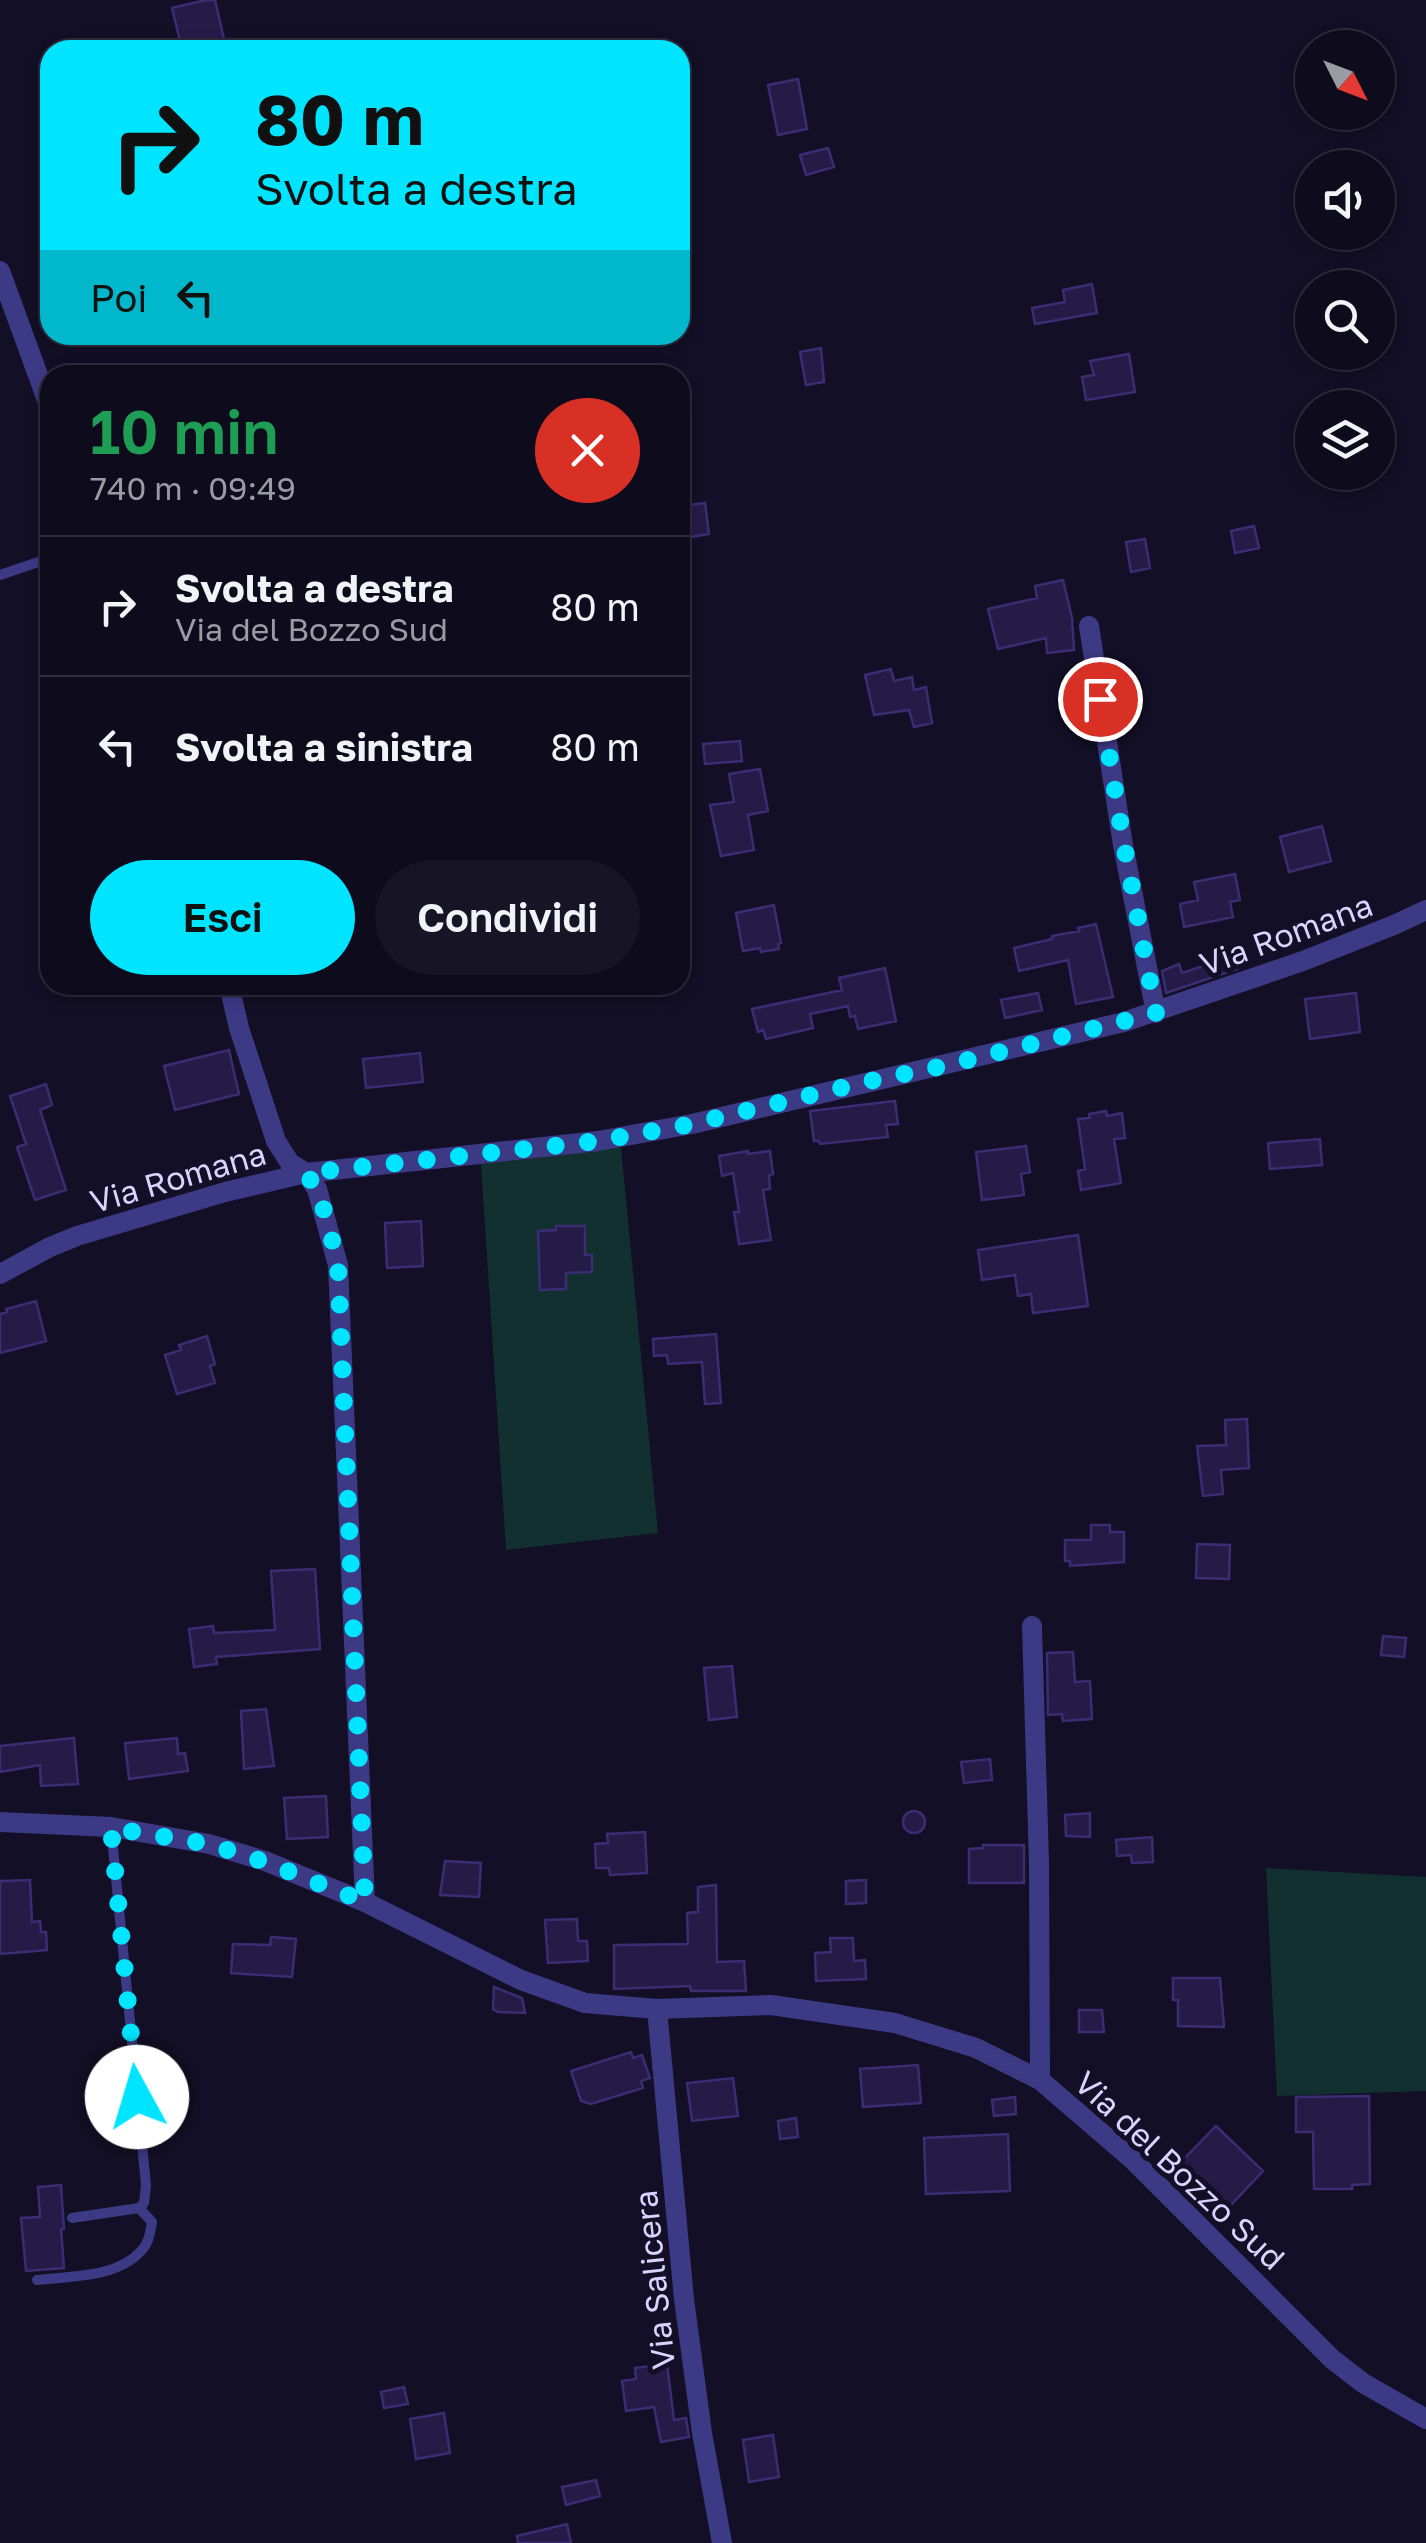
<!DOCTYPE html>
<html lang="it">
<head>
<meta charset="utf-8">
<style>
	:root { --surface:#0e0b1c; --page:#171425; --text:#f1f3f6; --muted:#9b9ba3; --line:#2e2b3b; --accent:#00e5ff }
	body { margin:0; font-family:"Golos Text",sans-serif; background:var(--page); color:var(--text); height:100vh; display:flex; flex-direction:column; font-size:38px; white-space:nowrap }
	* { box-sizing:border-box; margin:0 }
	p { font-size:32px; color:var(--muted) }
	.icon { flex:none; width:55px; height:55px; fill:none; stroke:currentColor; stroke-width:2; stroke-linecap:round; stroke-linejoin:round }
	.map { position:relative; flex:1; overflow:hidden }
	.sheet { position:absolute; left:40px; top:365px; width:650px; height:630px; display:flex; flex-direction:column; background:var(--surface); border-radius:30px; box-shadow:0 5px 15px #0003,0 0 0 2px var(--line) }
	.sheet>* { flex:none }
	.guide { position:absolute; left:40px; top:40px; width:650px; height:305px; border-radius:30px; box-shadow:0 5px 15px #0003,0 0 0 2px var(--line); background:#00e5ff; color:#111; overflow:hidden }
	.needle { width:65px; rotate:132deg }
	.fabs { position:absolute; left:1295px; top:30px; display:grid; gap:20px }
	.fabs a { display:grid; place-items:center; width:100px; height:100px; border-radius:50%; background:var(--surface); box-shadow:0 5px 15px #0003,0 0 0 2px var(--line); font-size:50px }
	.pin { position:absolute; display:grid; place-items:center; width:85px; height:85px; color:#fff; margin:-42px; border:5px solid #fff; border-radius:50%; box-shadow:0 2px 10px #0007 }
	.me { position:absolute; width:110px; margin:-55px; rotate:354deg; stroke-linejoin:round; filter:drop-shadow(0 0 8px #0008) }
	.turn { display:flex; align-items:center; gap:35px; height:210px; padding:0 50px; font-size:45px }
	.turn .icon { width:130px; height:130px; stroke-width:2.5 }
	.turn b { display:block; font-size:70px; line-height:85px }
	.then { display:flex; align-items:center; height:95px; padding:0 50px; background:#0003; gap:20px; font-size:38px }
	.round { display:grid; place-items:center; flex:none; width:105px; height:105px; border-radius:52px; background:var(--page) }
	.overview { display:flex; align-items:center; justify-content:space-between; height:170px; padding:0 50px }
	h1 { font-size:60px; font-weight:600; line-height:75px; color:#1e9e55 }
	.action { display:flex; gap:20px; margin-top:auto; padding:20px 50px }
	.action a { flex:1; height:115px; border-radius:60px; background:var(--accent); color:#111; font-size:40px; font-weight:600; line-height:115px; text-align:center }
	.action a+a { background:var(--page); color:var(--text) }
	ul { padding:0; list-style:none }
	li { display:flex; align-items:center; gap:30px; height:140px; padding:0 50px; border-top:2px solid var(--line) }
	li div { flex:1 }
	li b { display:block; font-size:38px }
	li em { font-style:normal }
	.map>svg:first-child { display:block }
	.green { fill:#12302f }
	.building { fill:#241b47; stroke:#3b2d73; stroke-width:2.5 }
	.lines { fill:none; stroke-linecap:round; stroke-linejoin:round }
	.service { stroke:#3d3a85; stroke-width:10 }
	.minor { stroke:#3d3a85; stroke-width:20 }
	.route { stroke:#00e5ff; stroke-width:18; stroke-dasharray:0 32.4 }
	.labels { text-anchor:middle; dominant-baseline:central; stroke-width:10; stroke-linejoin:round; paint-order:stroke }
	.street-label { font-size:32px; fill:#d9d4ff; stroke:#130f26 }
</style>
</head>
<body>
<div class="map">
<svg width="1426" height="2543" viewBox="0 0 1426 2543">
	<rect width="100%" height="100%" fill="#130f26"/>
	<path class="green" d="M621 1147 658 1533 506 1550 481 1164Z
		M1266 1868 1426 1877V2091L1277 2096Z"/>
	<path class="building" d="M206 0H215L224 39 182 49 172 8Z
		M798 79 807 129 778 135 768 85Z
		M828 148 834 167 806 175 800 155Z
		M1092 284 1097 313 1035 324 1032 308 1065 302 1063 290Z
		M821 348 824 382 806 385 800 352Z
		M1129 354 1135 392 1086 400 1082 377 1094 375 1090 361Z
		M705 503 709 534 685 538 681 506Z
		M1254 526 1259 548 1235 553 1231 531Z
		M1145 539 1150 568 1131 572 1126 542Z
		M1063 580 1072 618 1074 650 1047 653 1046 638 998 649 988 609 1037 598 1035 586Z
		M891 669 894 681 912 677 914 690 926 687 932 723 914 727 909 710 874 715 865 675Z
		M740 741 742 761 705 764 703 744Z
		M760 769 768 811 748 815 754 850 721 856 710 805 734 802 729 774Z
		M1322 826 1331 861 1289 872 1280 837Z
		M1235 874 1240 900 1230 902 1233 917 1184 927 1180 904 1198 900 1194 882Z
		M774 905 781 943 778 944 779 949 761 952 760 948 743 951 736 913Z
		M1096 924 1113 997 1076 1004 1068 960 1019 971 1014 948 1052 939V936L1079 931 1078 928Z
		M1236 955 1240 968 1166 993 1162 971 1179 964 1182 973Z
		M885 968 896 1021 858 1029 855 1016 850 1017 848 1006 810 1014 813 1028 766 1039 763 1030 758 1032 752 1009 842 990 839 978Z
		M1038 993 1042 1010 1005 1018 1001 1000Z
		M1356 993 1360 1032 1310 1039 1305 999Z
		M229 1050 239 1094 175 1110 164 1066Z
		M420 1053 423 1082 366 1088 363 1059Z
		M46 1084 52 1105 40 1110 66 1190 35 1200 17 1147 26 1144 10 1096Z
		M895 1101 898 1124 886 1125 888 1137 820 1144 819 1141H814L810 1111Z
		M1106 1111 1107 1116 1122 1113 1125 1138 1114 1139 1121 1183 1081 1190 1078 1171 1085 1169 1078 1119 1090 1118 1089 1114Z
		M1320 1139 1322 1165 1270 1169 1268 1143Z
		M1026 1146 1030 1172 1021 1174 1024 1195 982 1200 976 1152Z
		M748 1151V1154L770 1151 773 1174 769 1175 770 1189 763 1190 771 1240 739 1244 734 1212H739L733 1173 722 1176 719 1156Z
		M421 1221 423 1266 387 1268 385 1223Z
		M556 1226H585V1255H592V1272L566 1273V1289L540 1290 538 1231 556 1230Z
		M1078 1235 1088 1306 1033 1313 1031 1294 1018 1296 1015 1275 982 1280 978 1250Z
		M36 1301 46 1341 0 1353V1314L7 1312 6 1309Z
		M716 1334 721 1403 705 1404 702 1362 668 1364 667 1355 654 1356 653 1339Z
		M207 1336 215 1364 210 1366 215 1383 177 1394 165 1355 181 1350 179 1345Z
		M1247 1419 1249 1468 1221 1470 1223 1494 1203 1496 1197 1446 1226 1445 1225 1420Z
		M1091 1525H1110V1532H1124V1562L1070 1566V1561H1065V1540H1091Z
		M1197 1544 1230 1545 1229 1579 1196 1578Z
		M315 1569 320 1649 216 1657 217 1664 194 1667 189 1629 213 1626 214 1633 275 1630 271 1571Z
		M1383 1636 1406 1638 1404 1657 1381 1655Z
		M1073 1652 1075 1682 1090 1681 1092 1719 1063 1721 1062 1714 1048 1715 1047 1653Z
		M732 1666 737 1717 709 1720 704 1668Z
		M266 1709 274 1766 244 1769 241 1711Z
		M74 1738 78 1784 41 1786 40 1765 0 1772V1746Z
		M177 1738 178 1754 185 1753 188 1771 129 1779 125 1743Z
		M990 1759 992 1780 964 1783 961 1762Z
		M326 1796 328 1837 287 1839 284 1798Z
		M903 1822a11 11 0 1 1 22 0a11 11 0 1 1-22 0Z
		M1090 1813V1837L1066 1836 1065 1815Z
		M645 1832 647 1873 610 1875 609 1868H596L595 1844 608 1843 607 1834Z
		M1152 1837 1153 1862 1132 1863 1131 1855 1117 1856 1116 1840Z
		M983 1845H1024V1883H969V1849L983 1848Z
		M445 1861 481 1863 479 1897 440 1895Z
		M30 1880 32 1922 40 1921 41 1932H46L47 1950 0 1954V1881Z
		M866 1880V1903L846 1904V1881Z
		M716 1885 717 1962 744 1961 746 1991H691L690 1986 614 1989V1945L688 1944 687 1913 698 1912V1887Z
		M577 1919 578 1941H587L588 1961 548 1963 545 1920Z
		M271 1937 296 1939 292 1977 231 1973 233 1944 270 1945Z
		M830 1938H853L854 1961 865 1960 866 1979 816 1981 815 1953 831 1952Z
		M1173 1978H1220L1224 2027 1178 2026V2000H1173Z
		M494 1987 522 1998 525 2013 498 2012 493 2009Z
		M1079 2010H1102L1104 2032H1079Z
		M631 2052 633 2058 642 2055 650 2078 641 2081 643 2088 591 2104 581 2101 571 2071Z
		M918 2065 921 2103 863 2107 860 2069Z
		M733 2078 738 2116 692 2121 687 2083Z
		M1369 2096 1370 2184 1352 2185V2189H1314L1313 2132H1296V2097Z
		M1015 2097 1016 2114 994 2116 992 2100Z
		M796 2118 798 2137 780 2139 778 2121Z
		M1216 2126 1263 2171 1229 2207 1182 2161Z
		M1008 2134 1010 2191 926 2194 924 2138Z
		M61 2185 64 2229H61L64 2268 26 2271 21 2218 40 2217 38 2187Z
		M667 2364 674 2420 686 2418 689 2437 661 2442 654 2407 626 2411 622 2381 636 2379 635 2368Z
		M404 2387 408 2404 384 2408 381 2392Z
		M444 2413 450 2453 416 2459 410 2419Z
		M773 2435 779 2477 749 2482 743 2440Z
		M596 2480 600 2496 566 2505 562 2487Z
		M567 2524 571 2543H518L517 2536Z"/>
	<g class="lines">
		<path class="service" d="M0 575 50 558
			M72 2218 139 2208 144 2203 146 2185 111 1827
			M37 2280C70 2276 117 2278 141 2251 149 2243 150 2233 152 2222L139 2208"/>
		<path class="minor" d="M0 271 50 408
			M1089 626 1123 845 1156 1013
			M229 985 239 1028 276 1141 290 1163 306 1173 317 1189 338 1265 365 1902
			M0 1274 50 1247 77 1236 225 1192 306 1173 598 1141 692 1124 1124 1022 1303 961 1394 925 1426 910
			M1032 1626 1039 1863 1040 2080
			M0 1822 111 1827 209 1844 265 1861 365 1902 521 1980 585 2003 657 2009 771 2005 895 2023 976 2048 1040 2080 1133 2160 1332 2359 1363 2383 1426 2419
			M657 2009 684 2299 702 2433 722 2543"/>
	</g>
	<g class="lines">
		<path class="route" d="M137 2097 111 1828 209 1844 265 1862 365 1902 338 1265C330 1233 325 1200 306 1173L598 1141 692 1124 865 1082 948 1065 1156 1013 1124 845 1100 699"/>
	</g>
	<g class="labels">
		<g class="street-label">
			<text transform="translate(1286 934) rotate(-20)">Via Romana</text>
			<text transform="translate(178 1177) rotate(-16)">Via Romana</text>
			<text transform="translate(1180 2170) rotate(43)">Via del Bozzo Sud</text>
			<text transform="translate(654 2280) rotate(-96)">Via Salicera</text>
		</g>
	</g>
</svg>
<div class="fabs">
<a><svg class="needle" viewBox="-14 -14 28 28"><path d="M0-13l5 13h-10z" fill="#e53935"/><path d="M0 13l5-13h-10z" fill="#9b9ba3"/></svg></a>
<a><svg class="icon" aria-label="sound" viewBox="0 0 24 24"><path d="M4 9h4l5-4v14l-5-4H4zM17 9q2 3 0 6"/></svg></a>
<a><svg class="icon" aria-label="search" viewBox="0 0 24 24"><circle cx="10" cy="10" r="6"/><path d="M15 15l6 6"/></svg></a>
<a><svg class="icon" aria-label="layers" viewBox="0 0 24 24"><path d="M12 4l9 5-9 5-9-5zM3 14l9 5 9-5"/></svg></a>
</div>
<div class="pin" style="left:1100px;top:699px;background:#d93025"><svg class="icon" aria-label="arrive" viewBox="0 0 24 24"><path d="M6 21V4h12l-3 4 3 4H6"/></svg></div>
<svg class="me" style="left:137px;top:2097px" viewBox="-20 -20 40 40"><circle r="19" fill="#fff"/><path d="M0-13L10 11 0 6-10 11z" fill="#00e5ff"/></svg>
<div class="guide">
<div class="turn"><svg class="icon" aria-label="right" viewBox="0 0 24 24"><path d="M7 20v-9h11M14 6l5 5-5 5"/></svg><div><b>80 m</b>Svolta a destra</div></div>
<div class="then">Poi<svg class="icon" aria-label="left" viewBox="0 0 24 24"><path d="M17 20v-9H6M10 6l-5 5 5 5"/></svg></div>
</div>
<section class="sheet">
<div class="overview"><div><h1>10 min</h1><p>740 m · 09:49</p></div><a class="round" style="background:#d93025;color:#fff"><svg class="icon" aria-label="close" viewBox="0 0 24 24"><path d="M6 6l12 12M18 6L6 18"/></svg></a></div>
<ul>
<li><svg class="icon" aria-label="right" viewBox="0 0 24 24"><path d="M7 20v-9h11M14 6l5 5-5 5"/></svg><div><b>Svolta a destra</b><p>Via del Bozzo Sud</p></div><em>80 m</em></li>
<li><svg class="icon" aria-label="left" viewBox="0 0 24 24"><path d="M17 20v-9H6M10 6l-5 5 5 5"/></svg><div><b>Svolta a sinistra</b></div><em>80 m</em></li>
</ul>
<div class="action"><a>Esci</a><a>Condividi</a></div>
</section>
</div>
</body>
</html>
